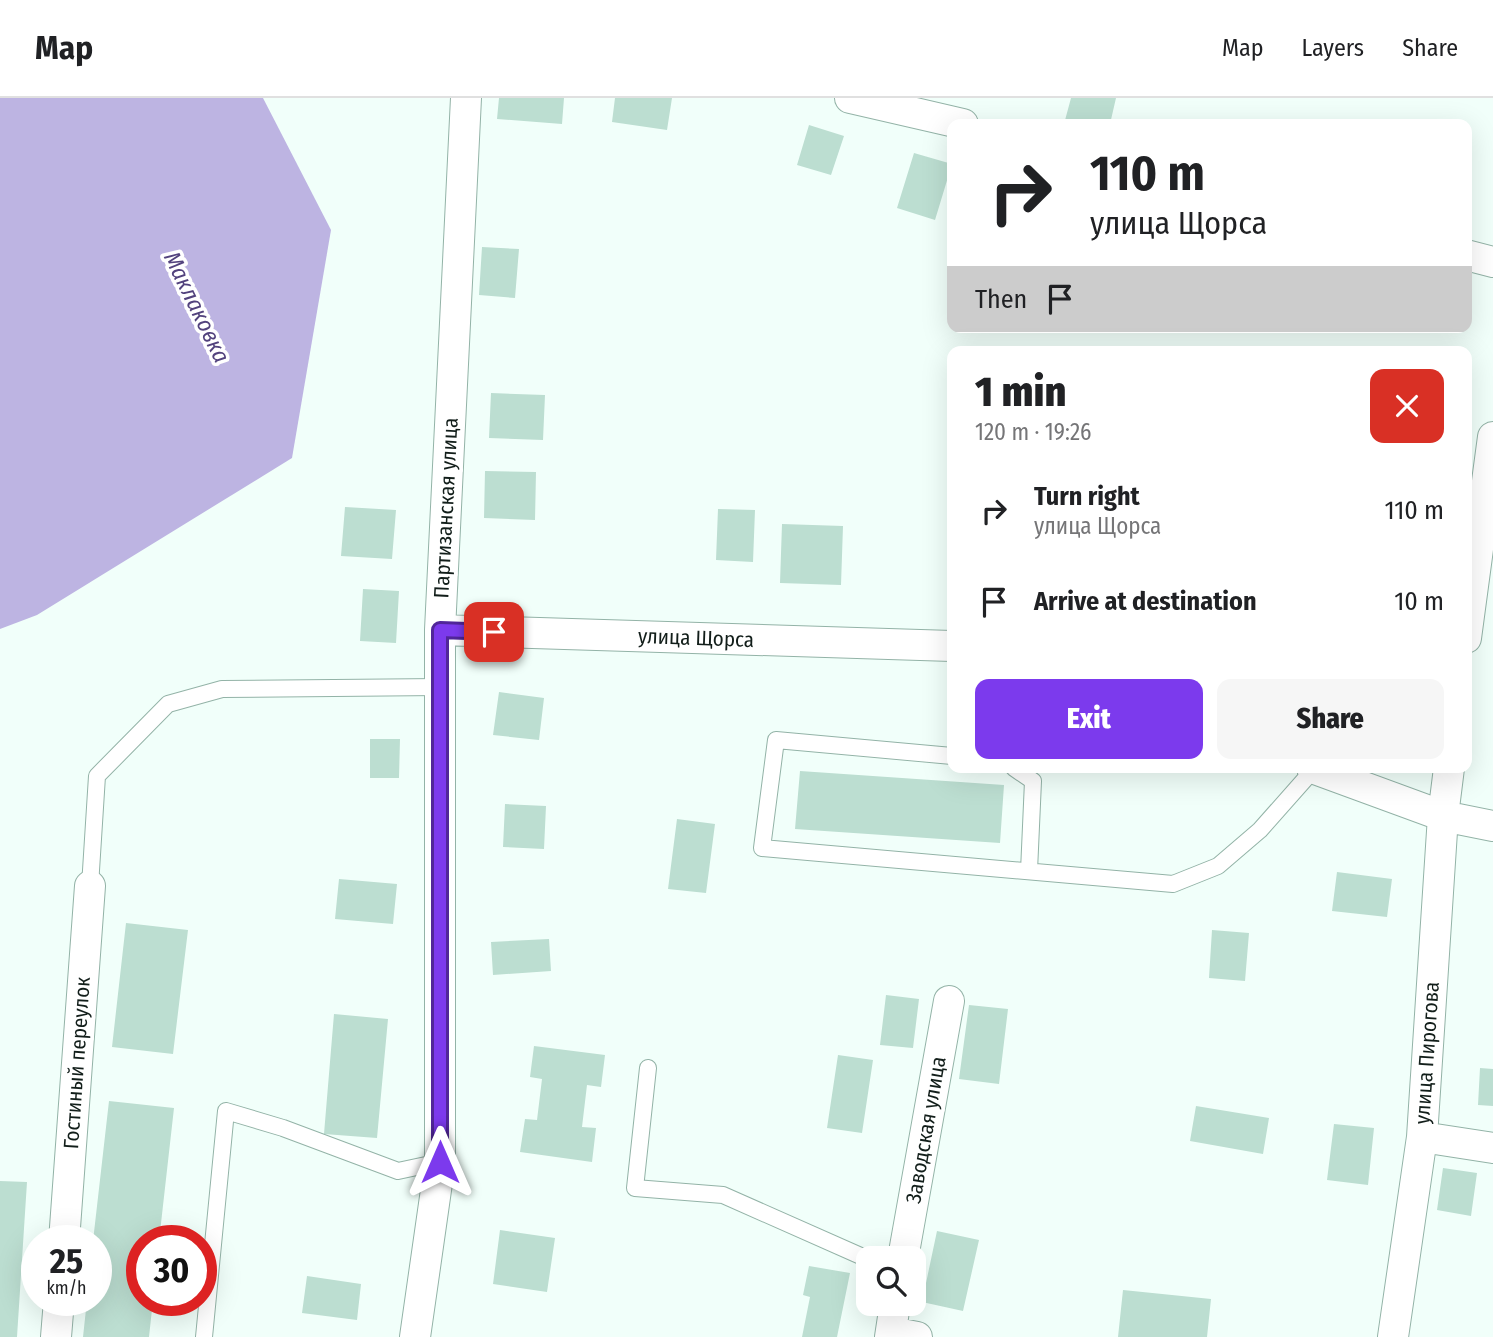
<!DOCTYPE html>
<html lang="en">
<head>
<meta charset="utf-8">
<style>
	:root { --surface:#fff; --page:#f6f6f6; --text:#202124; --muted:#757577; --line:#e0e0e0; --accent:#7c3aed }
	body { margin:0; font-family:"Fira Sans Condensed",sans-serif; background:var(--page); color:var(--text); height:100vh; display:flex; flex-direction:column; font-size:26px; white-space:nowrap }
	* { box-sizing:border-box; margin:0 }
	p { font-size:23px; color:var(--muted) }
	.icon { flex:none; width:38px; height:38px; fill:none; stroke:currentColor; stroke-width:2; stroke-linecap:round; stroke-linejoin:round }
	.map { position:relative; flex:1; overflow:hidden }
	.sheet { position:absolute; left:947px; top:248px; width:525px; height:427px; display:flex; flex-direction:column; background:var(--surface); border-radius:14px; box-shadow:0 7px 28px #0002 }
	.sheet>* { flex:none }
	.top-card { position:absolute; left:947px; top:21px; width:525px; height:214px; border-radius:14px; box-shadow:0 7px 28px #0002; background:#fff; color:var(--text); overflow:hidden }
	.tools { position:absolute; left:856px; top:1148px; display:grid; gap:14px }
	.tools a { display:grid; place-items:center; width:70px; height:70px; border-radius:14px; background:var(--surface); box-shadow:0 7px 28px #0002; font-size:35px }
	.speed { position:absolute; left:21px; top:1127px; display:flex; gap:14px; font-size:35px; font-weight:700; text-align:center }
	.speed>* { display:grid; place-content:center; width:91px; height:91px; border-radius:50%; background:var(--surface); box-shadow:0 7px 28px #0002; line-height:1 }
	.speed small { font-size:18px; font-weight:400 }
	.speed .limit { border:10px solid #d22; background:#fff; color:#111 }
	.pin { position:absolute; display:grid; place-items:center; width:60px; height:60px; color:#fff; margin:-30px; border-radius:14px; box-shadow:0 4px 10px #0006 }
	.me { position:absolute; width:77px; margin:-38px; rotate:0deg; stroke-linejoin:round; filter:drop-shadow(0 0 5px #0008) }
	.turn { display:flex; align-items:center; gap:24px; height:147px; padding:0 28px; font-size:32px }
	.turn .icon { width:91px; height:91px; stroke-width:2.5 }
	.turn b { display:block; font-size:49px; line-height:60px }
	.then { display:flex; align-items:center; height:66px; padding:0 28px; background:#0003; gap:14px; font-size:26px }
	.round { display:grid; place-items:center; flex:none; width:74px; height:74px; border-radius:14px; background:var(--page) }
	.head { display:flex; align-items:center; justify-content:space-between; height:119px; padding:0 28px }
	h1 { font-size:42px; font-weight:800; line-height:52px }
	.button { display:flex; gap:14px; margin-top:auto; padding:14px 28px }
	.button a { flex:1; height:80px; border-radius:14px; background:var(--accent); color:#fff; font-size:28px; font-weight:800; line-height:80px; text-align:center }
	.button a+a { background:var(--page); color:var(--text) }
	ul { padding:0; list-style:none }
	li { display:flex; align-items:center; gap:21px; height:91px; padding:0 28px }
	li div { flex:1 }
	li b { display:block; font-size:26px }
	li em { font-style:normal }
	header { display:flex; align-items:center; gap:42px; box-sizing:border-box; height:98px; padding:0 35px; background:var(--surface); border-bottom:2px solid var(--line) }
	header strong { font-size:33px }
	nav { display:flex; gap:38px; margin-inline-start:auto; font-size:24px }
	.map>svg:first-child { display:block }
	.water { fill:#bdb4e2 }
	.building { fill:#bcded1 }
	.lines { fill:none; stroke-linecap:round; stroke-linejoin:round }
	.service-casing { stroke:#93b3a7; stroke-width:18 }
	.minor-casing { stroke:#93b3a7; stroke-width:32 }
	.service { stroke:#fff; stroke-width:16 }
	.minor { stroke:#fff; stroke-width:30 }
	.route-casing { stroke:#51269a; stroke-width:18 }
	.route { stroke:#7c3aed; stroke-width:12 }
	.labels { text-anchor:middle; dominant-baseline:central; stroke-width:7; stroke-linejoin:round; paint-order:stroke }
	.street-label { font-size:21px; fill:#121e1a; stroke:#fff }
	.water-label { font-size:23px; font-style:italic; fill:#52427d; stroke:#fff }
</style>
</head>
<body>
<header>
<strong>Map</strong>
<nav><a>Map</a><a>Layers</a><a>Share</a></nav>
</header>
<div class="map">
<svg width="1493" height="1239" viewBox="0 0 1493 1239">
	<rect width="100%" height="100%" fill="#f1fffa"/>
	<path class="water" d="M0 0H263L331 132 292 360 37 517 0 531Z"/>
	<path class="building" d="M499 0H564L562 26 497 21Z
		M615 0H672L667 32 612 24Z
		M1071 0H1116L1110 26H1064Z
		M809 27 844 38 831 77 797 67Z
		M914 55 952 66 935 122 897 110Z
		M482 149 519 151 515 200 479 197Z
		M491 295 545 297 543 342 489 340Z
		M485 373 536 374 535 422 484 420Z
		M345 409 396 412 392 461 341 458Z
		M718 411 755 412 753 464 716 462Z
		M782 426 843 428 841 487 780 485Z
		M363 491 399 493 396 545 360 543Z
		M499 594 544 600 539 642 493 637Z
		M370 641H400L399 680H370Z
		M800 673 1004 687 1000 745 795 731Z
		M505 706 546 708 544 751 503 749Z
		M677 721 715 726 706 795 668 791Z
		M1337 774 1392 781 1387 819 1332 813Z
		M339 781 397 786 393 826 335 821Z
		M126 825 188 832 173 956 112 949Z
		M1212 832 1249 835 1245 883 1209 880Z
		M549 841 551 873 493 877 491 844Z
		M886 897 919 901 913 950 880 947Z
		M969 907 1008 911 999 986 959 981Z
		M334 916 388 921 377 1040 324 1036Z
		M534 948 605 957 601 989 587 987 582 1029 596 1030 592 1064 520 1054 525 1021 537 1022 542 981 530 979Z
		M838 957 873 962 862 1035 827 1030Z
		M1480 970 1493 971V1008L1478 1007Z
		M109 1003 174 1010 159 1143H142V1202H153L149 1239H83L87 1202H96V1143H93Z
		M1196 1008 1269 1020 1263 1056 1190 1043Z
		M1334 1026 1374 1030 1368 1087 1327 1082Z
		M1443 1070 1477 1075 1471 1118 1437 1112Z
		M0 1083 27 1084 17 1239H0Z
		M500 1132 555 1140 547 1194 493 1186Z
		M937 1133 979 1142 963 1213 922 1204Z
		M809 1168 850 1175 837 1239H802L810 1199 803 1197Z
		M307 1178 361 1186 357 1222 302 1215Z
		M1123 1192 1211 1201 1207 1239H1118Z"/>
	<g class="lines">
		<g class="service-casing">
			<path id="service" d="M952 658 776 642 762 750 1173 786 1218 768 1260 732 1314 671
				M1014 670 1033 683 1029 773
				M90 788 97 678 168 606 222 591 440 589
				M648 970 635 1090 723 1097 863 1159 868 1167
				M204 1239 226 1013 283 1030 398 1073 440 1064"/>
		</g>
		<g class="minor-casing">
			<path id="minor" d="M850 0 963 26
				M1466 157 1493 164
				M440 532 952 548
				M1466 540 1493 339
				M1312 670 1443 718 1493 728
				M1422 1039 1493 1050
				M64 1143 90 788
				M903 1160 949 903
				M891 1234 917 1239
				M56 1239 59 1202
				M415 1239 440 1064V532L466 0
				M890 1239 895 1206
				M1393 1239 1422 1039 1443 718 1449 670"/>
		</g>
		<use href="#service" class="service"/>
		<use href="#minor" class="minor"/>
	</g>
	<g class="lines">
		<g class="route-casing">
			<path id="route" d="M440 1064V532L494 534"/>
		</g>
		<use href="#route" class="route"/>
	</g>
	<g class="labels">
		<g class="street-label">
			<text transform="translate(446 410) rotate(-87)">Партизанская улица</text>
			<text transform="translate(696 540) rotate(2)">улица Щорса</text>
			<text transform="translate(1427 955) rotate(-86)">улица Пирогова</text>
			<text transform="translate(77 965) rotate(-86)">Гостиный переулок</text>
			<text transform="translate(926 1032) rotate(-80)">Заводская улица</text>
		</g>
		<g class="water-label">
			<text transform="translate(197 209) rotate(64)">Маклаковка</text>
		</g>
	</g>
</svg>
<div class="tools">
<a><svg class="icon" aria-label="search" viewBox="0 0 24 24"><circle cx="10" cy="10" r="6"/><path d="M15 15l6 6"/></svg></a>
</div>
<div class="speed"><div>25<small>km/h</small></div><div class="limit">30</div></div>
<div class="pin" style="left:494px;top:534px;background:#d93025"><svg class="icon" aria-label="arrive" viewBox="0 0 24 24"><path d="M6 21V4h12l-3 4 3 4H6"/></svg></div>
<svg class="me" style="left:440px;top:1064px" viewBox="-20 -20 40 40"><path d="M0-17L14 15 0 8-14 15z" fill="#7c3aed" stroke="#fff" stroke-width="4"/></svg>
<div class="top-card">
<div class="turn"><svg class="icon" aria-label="right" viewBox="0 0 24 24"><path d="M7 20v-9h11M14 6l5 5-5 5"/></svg><div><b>110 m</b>улица Щорса</div></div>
<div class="then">Then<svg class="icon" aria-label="arrive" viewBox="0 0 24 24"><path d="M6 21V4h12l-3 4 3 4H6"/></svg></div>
</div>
<section class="sheet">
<div class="head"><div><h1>1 min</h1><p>120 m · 19:26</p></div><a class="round" style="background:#d93025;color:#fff"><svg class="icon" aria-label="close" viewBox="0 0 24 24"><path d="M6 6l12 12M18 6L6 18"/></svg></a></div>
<ul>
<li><svg class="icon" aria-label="right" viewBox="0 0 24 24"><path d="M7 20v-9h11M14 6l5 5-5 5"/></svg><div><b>Turn right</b><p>улица Щорса</p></div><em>110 m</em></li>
<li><svg class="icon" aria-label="arrive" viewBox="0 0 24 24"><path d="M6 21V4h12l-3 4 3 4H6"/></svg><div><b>Arrive at destination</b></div><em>10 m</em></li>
</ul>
<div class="button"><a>Exit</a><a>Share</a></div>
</section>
</div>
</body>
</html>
